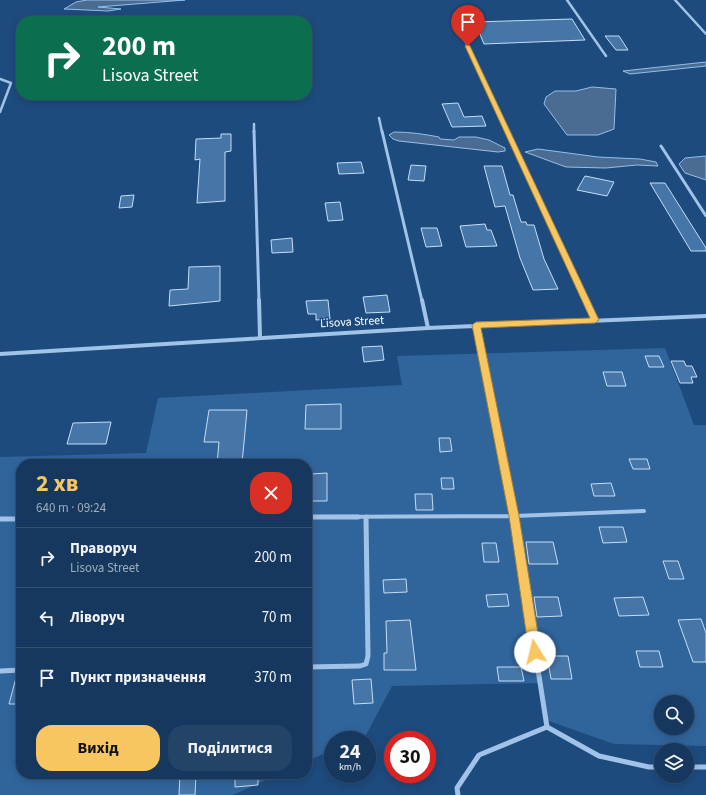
<!DOCTYPE html>
<html lang="uk">
<head>
<meta charset="utf-8">
<style>
	:root { --surface:#16385e; --page:#234367; --text:#f1f3f6; --muted:#9eacbc; --line:#355273; --accent:#f7c660 }
	body { margin:0; font-family:"Source Sans 3",sans-serif; background:var(--page); color:var(--text); height:100vh; display:flex; flex-direction:column; font-size:15px; white-space:nowrap }
	* { box-sizing:border-box; margin:0 }
	p { font-size:13px; color:var(--muted) }
	.icon { flex:none; width:22px; height:22px; fill:none; stroke:currentColor; stroke-width:2; stroke-linecap:round; stroke-linejoin:round }
	.map { position:relative; flex:1; overflow:hidden }
	.sheet { position:absolute; left:16px; top:459px; width:296px; height:320px; display:flex; flex-direction:column; background:var(--surface); border-radius:16px; box-shadow:0 2px 10px #0003,0 0 0 1px var(--line) }
	.sheet>* { flex:none }
	.hud { position:absolute; left:16px; top:16px; width:296px; height:84px; border-radius:16px; box-shadow:0 2px 10px #0003,0 0 0 1px var(--line); background:#0b6e4f; color:#fff; overflow:hidden }
	.buttons { position:absolute; left:654px; top:695px; display:grid; gap:8px }
	.buttons a { display:grid; place-items:center; width:40px; height:40px; border-radius:50%; background:var(--surface); box-shadow:0 2px 10px #0003,0 0 0 1px var(--line); font-size:20px }
	.speed { position:absolute; left:324px; top:731px; display:flex; gap:8px; font-size:20px; font-weight:700; text-align:center }
	.speed>* { display:grid; place-content:center; width:52px; height:52px; border-radius:50%; background:var(--surface); box-shadow:0 2px 10px #0003,0 0 0 1px var(--line); line-height:1 }
	.speed small { font-size:10px; font-weight:400 }
	.speed .limit { border:6px solid #d22; background:#fff; color:#111 }
	.pin { position:absolute; display:grid; place-items:center; width:34px; height:34px; color:#fff; margin:-41px -17px; border-radius:50% 50% 50% 0; rotate:-45deg; box-shadow:0 0 4px #0007 }
	.pin .icon { rotate:45deg }
	.me { position:absolute; width:44px; margin:-22px; rotate:351deg; stroke-linejoin:round; filter:drop-shadow(0 0 3px #0008) }
	.turn { display:flex; align-items:center; gap:14px; height:84px; padding:0 20px; font-size:18px }
	.turn .icon { width:52px; height:52px; stroke-width:2.5 }
	.turn b { display:block; font-size:28px; line-height:34px }
	.round { display:grid; place-items:center; flex:none; width:42px; height:42px; border-radius:16px; background:var(--page) }
	.head { display:flex; align-items:center; justify-content:space-between; height:68px; padding:0 20px }
	h1 { font-size:24px; font-weight:700; line-height:30px; color:var(--accent) }
	.action { display:flex; gap:8px; margin-top:auto; padding:8px 20px }
	.action a { flex:1; height:46px; border-radius:16px; background:var(--accent); color:#111; font-size:16px; font-weight:700; line-height:46px; text-align:center }
	.action a+a { background:var(--page); color:var(--text) }
	ul { padding:0; list-style:none }
	li { display:flex; align-items:center; gap:12px; height:60px; padding:0 20px; border-top:1px solid var(--line) }
	li div { flex:1 }
	li b { display:block; font-size:15px }
	li em { font-style:normal }
	.map>svg:first-child { display:block }
	.green { fill:#30659c; fill-rule:evenodd }
	.water { fill:#4b6c92; stroke:#94bfea }
	.building { fill:#4675a8; stroke:#c5ddf6 }
	.lines { fill:none; stroke-linecap:round; stroke-linejoin:round }
	.street-far3 { stroke:#a1c3e8; stroke-width:2.5 }
	.street-far2 { stroke:#a1c3e8; stroke-width:3 }
	.street-far1 { stroke:#a1c3e8; stroke-width:4 }
	.street { stroke:#a1c3e8; stroke-width:5 }
	.route { fill:#f7c660; stroke:#a1813e }
	.labels { text-anchor:middle; dominant-baseline:central; stroke-width:3; stroke-linejoin:round; paint-order:stroke }
	.street-label { font-size:12px; fill:#fff; stroke:#1e4b7e }
</style>
</head>
<body>
<div class="map">
<svg width="706" height="795" viewBox="0 0 706 795">
	<rect width="100%" height="100%" fill="#1e4b7e"/>
	<path class="green" d="M665 348 694 425H706V746L614 744 546 720 540 683 392 686 366 735 354 740H333V750L307 761V464H21V774H279L233 795H0V457L146 453 158 398 402 385 397 356ZM661 702H687V728H661Z"/>
	<path class="water" d="M87 0H185L98 7 121 9 108 11 64 9 76 2Z
		M706 62V66L630 74 623 71Z
		M592 87 616 89 614 129 598 135H567L544 104 546 97 555 91H576Z
		M394 132C409 132 424 134 439 137L440 139 454 140 459 137H476L489 140 505 148V151L498 152 399 141 393 139 389 135Z
		M538 149 598 157 640 159 656 162 658 166 637 165 606 168 566 167 525 152Z
		M706 156V180L685 173 679 164 685 158Z"/>
	<path class="building" d="M572 19 585 40 484 44 475 22Z
		M605 36H619L628 50H616Z
		M458 103 464 117 482 116 486 126 452 127 442 104Z
		M221 134H231V151L225 152V201L197 203 200 159 195 160 196 139 221 138Z
		M361 162 364 173 339 174 337 163Z
		M411 165 426 166 424 181 408 180Z
		M484 166H502L510 195H513L521 222H526L527 225H534L544 259 558 289 533 290 520 258 505 206 495 207Z
		M585 176 614 182 607 196 577 190Z
		M650 183H665L706 248V251H691Z
		M134 195 132 207 119 208 121 196Z
		M340 202 343 220 328 221 325 203Z
		M485 224 487 230H491L497 246 466 247 460 226Z
		M421 228H437L442 246 426 247Z
		M292 238 293 252 272 253 271 240Z
		M220 266V301L169 306 170 290 188 289 189 267Z
		M387 295 390 312 366 313 363 297Z
		M328 300 330 319 316 320V314H308L306 301Z
		M382 346 384 360 364 362 362 347Z
		M645 356H659L664 367H649Z
		M671 361H684L686 366H692L697 377H691L693 383H680Z
		M603 372H622L626 386H607Z
		M341 404V429H305L306 405Z
		M209 410H247L242 464H217L219 442H204Z
		M111 422 106 444H67L73 423Z
		M439 438H450L452 451 440 452Z
		M629 459H647L650 469H633Z
		M327 473V501H311V474Z
		M441 478H453L454 489H442Z
		M611 483 615 496H594L591 484Z
		M415 494H432L433 510H416Z
		M599 527H623L627 542 603 543Z
		M526 542H553L558 564H529Z
		M482 543H496L499 562H484Z
		M663 561H678L684 579H669Z
		M406 579 407 592 384 593 383 580Z
		M507 594 509 606 488 607 486 595Z
		M534 597H558L562 616 537 617Z
		M643 597 649 615 619 616 614 598Z
		M701 619 706 633V662H693L678 620Z
		M410 620 416 670H384V653H387L386 621Z
		M636 651H659L663 667H640Z
		M547 656H568L572 679H551Z
		M497 667H521L524 681H499Z
		M17 674H21V704H9Z
		M371 679 373 703 354 704 352 680Z
		M180 774H196L195 795H179Z
		M235 774H258V785L235 787Z"/>
	<g class="lines">
		<path class="street-far3" d="M567 0 606 56
			M675 0 706 34
			M454 17 508 132
			M0 79 11 83 0 112
			M379 118 382 132
			M254 124V132"/>
		<path class="street-far2" d="M254 131 259 301
			M382 131 422 301
			M507 131 586 301
			M661 146 706 216"/>
		<path class="street-far1" d="M259 300 260 337
			M422 300 428 328
			M586 300 595 320
			M476 325 514 518
			M0 354 428 328 706 316
			M307 517 514 516 644 511"/>
		<path class="street" d="M307 517H358
			M0 519H21
			M307 667 360 666 366 664 368 656 366 517
			M0 671 21 670
			M547 727 599 756 649 767H661
			M687 767H706
			M458 795 457 788 479 755 547 727 514 517"/>
	</g>
	<path class="route" d="M468 44 470 46 599 320 595 323 481 328 519 516 541 652 539 656 535 658 531 656 529 652 509 516 472 325 476 322 590 318 465 46Z"/>
	<g class="labels">
		<g class="street-label">
			<text transform="translate(352 322) rotate(-3)">Lisova Street</text>
		</g>
	</g>
</svg>
<div class="buttons">
<a><svg class="icon" aria-label="search" viewBox="0 0 24 24"><circle cx="10" cy="10" r="6"/><path d="M15 15l6 6"/></svg></a>
<a><svg class="icon" aria-label="layers" viewBox="0 0 24 24"><path d="M12 4l9 5-9 5-9-5zM3 14l9 5 9-5"/></svg></a>
</div>
<div class="speed"><div>24<small>km/h</small></div><div class="limit">30</div></div>
<div class="pin" style="left:468px;top:46px;background:#d93025"><svg class="icon" aria-label="arrive" viewBox="0 0 24 24"><path d="M6 21V4h12l-3 4 3 4H6"/></svg></div>
<svg class="me" style="left:535px;top:652px" viewBox="-20 -20 40 40"><circle r="19" fill="#fff"/><path d="M0-13L10 11 0 6-10 11z" fill="#f7c660"/></svg>
<div class="hud">
<div class="turn"><svg class="icon" aria-label="right" viewBox="0 0 24 24"><path d="M7 20v-9h11M14 6l5 5-5 5"/></svg><div><b>200 m</b>Lisova Street</div></div>
</div>
<section class="sheet">
<div class="head"><div><h1>2 хв</h1><p>640 m · 09:24</p></div><a class="round" style="background:#d93025;color:#fff"><svg class="icon" aria-label="close" viewBox="0 0 24 24"><path d="M6 6l12 12M18 6L6 18"/></svg></a></div>
<ul>
<li><svg class="icon" aria-label="right" viewBox="0 0 24 24"><path d="M7 20v-9h11M14 6l5 5-5 5"/></svg><div><b>Праворуч</b><p>Lisova Street</p></div><em>200 m</em></li>
<li><svg class="icon" aria-label="left" viewBox="0 0 24 24"><path d="M17 20v-9H6M10 6l-5 5 5 5"/></svg><div><b>Ліворуч</b></div><em>70 m</em></li>
<li><svg class="icon" aria-label="arrive" viewBox="0 0 24 24"><path d="M6 21V4h12l-3 4 3 4H6"/></svg><div><b>Пункт призначення</b></div><em>370 m</em></li>
</ul>
<div class="action"><a>Вихід</a><a>Поділитися</a></div>
</section>
</div>
</body>
</html>
